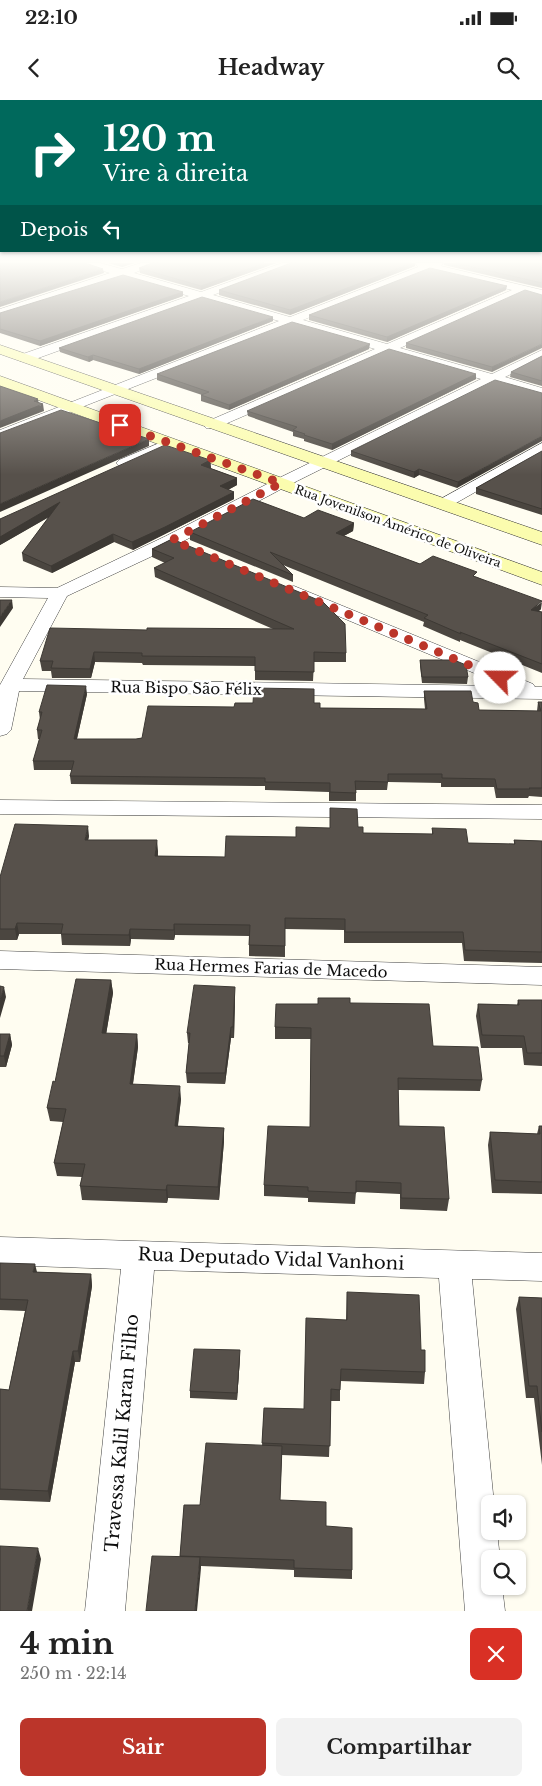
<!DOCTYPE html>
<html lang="pt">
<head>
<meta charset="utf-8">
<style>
	:root { --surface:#fff; --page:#f2f2f2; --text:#222; --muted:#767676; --accent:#bb352a }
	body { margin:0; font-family:"Libre Baskerville",serif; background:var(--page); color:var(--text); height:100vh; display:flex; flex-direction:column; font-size:19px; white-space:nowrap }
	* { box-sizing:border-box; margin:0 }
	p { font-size:16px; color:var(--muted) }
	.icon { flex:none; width:28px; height:28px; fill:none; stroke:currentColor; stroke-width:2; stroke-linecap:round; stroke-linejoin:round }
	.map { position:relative; height:1511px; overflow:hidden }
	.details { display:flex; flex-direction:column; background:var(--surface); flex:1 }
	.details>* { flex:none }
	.banner { position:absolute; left:0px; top:0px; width:542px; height:152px; box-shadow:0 1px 4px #0004; background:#00695c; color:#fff; overflow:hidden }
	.buttons { position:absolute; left:481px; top:1395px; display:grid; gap:10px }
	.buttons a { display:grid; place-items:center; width:45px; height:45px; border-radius:8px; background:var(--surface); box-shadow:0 1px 4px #0004; font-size:25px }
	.pin { position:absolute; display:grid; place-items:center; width:42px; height:42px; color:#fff; margin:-21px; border-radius:10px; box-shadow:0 2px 8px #0006 }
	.me { position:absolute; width:55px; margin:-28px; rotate:293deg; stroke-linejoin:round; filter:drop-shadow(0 0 4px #0008) }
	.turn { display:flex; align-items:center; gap:18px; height:105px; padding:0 20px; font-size:22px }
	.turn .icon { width:65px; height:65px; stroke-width:2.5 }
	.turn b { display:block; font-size:35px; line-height:42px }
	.then { display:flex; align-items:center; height:48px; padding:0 20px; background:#0003; gap:10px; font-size:19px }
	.round { display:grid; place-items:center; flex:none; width:52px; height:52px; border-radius:8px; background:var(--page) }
	.summary { display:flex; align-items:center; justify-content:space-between; height:85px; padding:0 20px }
	h1 { font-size:30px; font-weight:700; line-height:38px }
	.primary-button { display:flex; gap:10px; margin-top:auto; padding:10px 20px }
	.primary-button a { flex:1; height:58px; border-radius:8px; background:var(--accent); color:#fff; font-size:20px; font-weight:700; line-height:58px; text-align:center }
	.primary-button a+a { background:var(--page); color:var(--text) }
	.status { display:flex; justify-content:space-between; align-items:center; height:35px; padding:0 25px; background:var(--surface); direction:ltr }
	.status svg { height:14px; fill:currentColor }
	header { display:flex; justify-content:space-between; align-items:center; height:65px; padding:0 20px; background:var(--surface); font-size:22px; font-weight:700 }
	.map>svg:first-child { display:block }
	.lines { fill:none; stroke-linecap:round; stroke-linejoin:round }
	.minor-casing { stroke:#424242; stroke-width:1 }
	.secondary-casing { stroke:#313131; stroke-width:1 }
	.minor { fill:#fff; fill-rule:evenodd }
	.secondary { fill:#fbfcae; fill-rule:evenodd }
	.wall { fill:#4b4640 }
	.shaded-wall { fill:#3d3934 }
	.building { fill:#57514b; stroke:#3d3934 }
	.route { stroke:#bb352a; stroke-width:9; stroke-dasharray:0 16.2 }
	.labels { text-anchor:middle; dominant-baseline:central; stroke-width:5; stroke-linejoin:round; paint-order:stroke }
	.far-street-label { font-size:12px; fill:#0f0f0f; stroke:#fff }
	.street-label { font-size:15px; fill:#0f0f0f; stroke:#fff }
	.near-street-label { font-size:18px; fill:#0f0f0f; stroke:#fff }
</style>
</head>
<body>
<div class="status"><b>22:10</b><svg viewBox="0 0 49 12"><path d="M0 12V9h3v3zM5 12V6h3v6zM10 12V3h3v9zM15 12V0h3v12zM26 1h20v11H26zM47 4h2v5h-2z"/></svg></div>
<header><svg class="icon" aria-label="back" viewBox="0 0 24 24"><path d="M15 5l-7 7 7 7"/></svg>Headway<svg class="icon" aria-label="search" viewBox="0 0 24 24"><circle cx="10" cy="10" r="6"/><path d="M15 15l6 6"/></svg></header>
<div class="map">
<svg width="542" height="1511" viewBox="0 0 542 1511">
	<rect width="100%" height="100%" fill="#fffdf1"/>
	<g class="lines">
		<g class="minor-casing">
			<path id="minor" d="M82 163H100L122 169 141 163H158L134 173 201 192 282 163H298L213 195 290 217 418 167 415 163H443L441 166 542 190V198L524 193 400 248 492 274 542 250V259L505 277 542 288V296L494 283 287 386 178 444 67 496 23 579 505 586 288 495 285 491 288 487 294 486 533 584 535 587H542V599L19 591 11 630 7 634 0 636V585L48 498 0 497V487L57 488 166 436 275 380 481 279 389 253 216 328H206L204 325 206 322 375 249 292 225 0 339V330L279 221 202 199 30 261H20L18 258 20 255 189 196 123 177 0 217V209L110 173 83 165ZM430 170 512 190 387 244 303 220Z
				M169 339 174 340 176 343 174 346 129 366H119L116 363 119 360Z
				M542 343V354L449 407H437L435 404 437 401Z
				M0 700 542 705V719L0 714Z
				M0 851 542 867V885L0 869Z
				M0 1137 542 1153V1181L472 1179 494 1404H490V1431H497L500 1459H490V1486H502L505 1511H465L439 1178 154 1170 125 1511H85L121 1169 0 1165Z"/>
		</g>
		<g class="secondary-casing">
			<path id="secondary" d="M0 245 542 432V445L0 254Z
				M0 276 542 472V485L0 286Z"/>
		</g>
		<use href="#minor" class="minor"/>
		<use href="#secondary" class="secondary"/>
	</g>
	<path class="wall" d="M108 163H134L122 167Z
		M276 163 201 190 140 173 139 168Z
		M291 163H415V166L290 215 219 195V190Z
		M444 163H542V188L444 165Z
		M506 190 387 242 309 220V215Z
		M183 192V196L40 246 0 233V213Z
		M542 195 492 272 406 248V243Z
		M273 221 139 274 93 260 89 262 60 252 59 248Z
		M369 249 229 310 201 301V295H202L157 280V274Z
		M542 256V286L510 277 511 272Z
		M476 274V279L332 350 304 341V339L293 336V332L248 316 247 311Z
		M542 293 457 388 419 375 414 378 351 356V351Z
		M542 351V415L476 394V388Z
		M210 360 211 368H210L237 378V385L228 390 234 392V399L165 434 133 450 114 442 52 473 23 461 22 453 49 417 0 445V419Z
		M304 418 354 423 353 431 344 436 420 464 477 477 541 509 539 511 542 512V573L460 540V542L423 526 424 522 283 465 293 475V482L190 440V432Z
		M172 439 346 553V562H314L313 581 255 580V566L143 565 142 563 95 562 91 578H52L51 571H42L40 561 147 530 273 529 155 477 154 468 165 463 152 457V449Z
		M420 560 468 577 467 584 422 583 420 566Z
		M424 591 473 602 479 610 537 611 538 602H542V697L529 696 528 698H496L494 687H441V683L388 682 387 690H356V701H329V692L265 690V686L71 684 70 676 72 670H34L33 661 40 639H38L37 630 40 620 39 612 87 594 77 639H136L142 638 234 607 314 603 320 608 425 609 424 599Z
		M330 708 358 727 363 733 432 734V728L468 743 514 744V740L542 741V863L464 861 462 843H344V830L285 829V857L249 856V836L175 835 174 840 131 839 130 846 62 845 61 834H19L17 840H0V777L89 736 88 740 158 751V756L225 757 330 728Z
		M111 880 113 893 106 934H137L138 947 133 984 181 999 178 1026 224 1028V1041L219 1100 168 1098 167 1103 82 1100 80 1086 82 1077 57 1076 54 1063 63 1022 50 1021 47 1008 55 982Z
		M235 898 234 938H231L225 984 187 983 186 973 189 943H188L187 933Z
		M518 900H542V966L524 965 522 948H481L476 916 478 904 517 905Z
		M350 903 433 946 482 980 480 991 398 990 399 1026 449 1099 447 1111 400 1109V1094L356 1092 355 1104 308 1102V1098L264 1096V1085L310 1027 311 939H275V927L318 904Z
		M0 934H10L12 945 6 967H0Z
		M539 1026H542V1094L492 1093 488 1045 490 1032 537 1034Z
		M0 1163 37 1172 91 1174 92 1186 80 1262H75L50 1402 0 1400V1289L9 1290 25 1211 0 1210Z
		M347 1192 421 1250 425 1272 424 1284 340 1281V1301H331L329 1357 282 1355 280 1400 326 1426 352 1470V1479L294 1477V1470L201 1466V1468L180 1457 184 1405H200L262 1346 264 1308 304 1309 346 1220Z
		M519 1197 542 1198V1365L534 1298H526L516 1209Z
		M240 1257 237 1300 190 1298V1291Z"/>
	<path class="shaded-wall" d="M122 163H134L122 167Z
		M264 163H276L201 190V186Z
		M412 163H415V166L290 215V210Z
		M103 169 104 173 0 207V202Z
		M507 186 506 190 387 242V237Z
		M183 192V196L40 246V241Z
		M273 217V221L139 274V269Z
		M370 244 369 249 229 310V305Z
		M542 244V248L492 272V267Z
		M93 255V260L89 262 88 257Z
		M476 274V279L332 350V344Z
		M38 299 39 306 43 304 44 311 0 328V321L34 301Z
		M542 336V341L457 388 458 382Z
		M149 339V346L0 412V404Z
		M210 360 211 368 201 372V365Z
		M419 369V375L414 378V372Z
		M237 378V385L220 394V386Z
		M234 392V399L165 434 133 450 132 442Z
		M60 402 61 410 0 445V437Z
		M354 423 353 431 336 440V433Z
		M113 434 114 442 52 473 51 466Z
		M12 500 13 508 0 527V517Z
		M542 502 541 509 530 518 531 510Z
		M94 552 95 562 91 578 90 569Z
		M86 586 87 594 75 647 74 639Z
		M88 726 89 736 86 750 85 740Z
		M157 740 158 751 156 766 155 756Z
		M17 823 19 834 17 840 15 829Z
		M174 824 175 835 174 840Z
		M130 829 131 839 130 846 129 835Z
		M111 880 113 893 104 947 102 933Z
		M4 887 6 897 0 918V900Z
		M235 887V898L234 938 233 927Z
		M231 927V938L225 984V973Z
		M10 934 12 945 6 967 4 956Z
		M137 934 138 947 131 997 130 984Z
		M180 986 181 999 176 1039 175 1026Z
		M224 1028V1041L219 1100 218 1087Z
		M167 1085 168 1098 167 1103 166 1090Z
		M35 1164 38 1176 33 1172Z
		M91 1174 92 1186 80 1262 78 1251Z
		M240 1250V1257L237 1300V1293Z
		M73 1251 75 1262 50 1402 48 1391Z
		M38 1448 41 1459 32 1511H27Z
		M200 1457 201 1468 197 1511H195Z"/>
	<path class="building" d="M0 163H85L103 169 0 202Z
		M152 163H264L201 186 139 168Z
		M291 163H412L290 210 219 190Z
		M456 163H542V183Z
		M430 168 507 186 387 237 309 215Z
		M123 175 183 192 40 241 0 229V213Z
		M525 190 542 195V244L492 267 406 243Z
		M202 197 273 217 139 269 93 255 88 257 59 248Z
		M292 222 370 244 229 305 201 295 209 292 157 274Z
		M389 249 476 274 332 344 304 335 305 334 293 330 297 327 247 311Z
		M542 256V281L511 272Z
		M495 280 542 293V336L458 382 419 369 414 372 351 351Z
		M0 286 38 299 34 301 43 304 0 321Z
		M61 310 149 339 0 404V333Z
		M165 345 210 360 201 365 237 378 220 386 234 392 165 427 132 442 113 434 51 466 22 453 60 402 0 437V419Z
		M542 351V409L476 388Z
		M253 399 304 418 318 410 354 423 336 433 420 464 433 456 477 472 473 476 542 501 531 510 542 512V564L460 532 461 534 424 518 428 515 270 452 293 475 190 432Z
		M172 439 323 502 345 524 346 553 314 552V572L255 571V557L142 556V553L94 552 90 569 51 568 53 561H40L50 528 147 530V528L294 529 154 468 174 458 152 449Z
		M0 500H12L0 517Z
		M420 560H454L466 565 468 577H422Z
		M47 585 86 586 74 639H136L142 638 148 606 234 607 235 603H253L254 588 314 589V603H320V608L427 609 424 591H471L473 602 478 603 479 610 541 611 538 602H542V688H529L530 689H497L495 679 442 678V674H388V682L355 681 356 693 330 692V683L265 682V678L70 676 74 661H33L42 630H37L42 612H39Z
		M330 708 357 709 358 727H363V733L433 734 432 728 466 729 468 743 515 744 514 740 542 741V852L465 850 463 832H345V819L285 818V846L249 845 250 825 174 824V830L130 829 129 835 61 834 63 824 17 823 15 829H0V777L15 724 88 726 85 740H157L155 756 225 757 226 736 296 737V727L330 728Z
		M76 879 111 880 102 933 137 934 130 984 180 986 175 1026 224 1028 218 1087 167 1085 166 1090 80 1086 85 1064 54 1063 66 1009 47 1008 53 981 55 982Z
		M194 885 235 887 233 927H231L225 973H186L190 933H187Z
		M0 886 4 887 0 900Z
		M318 898H350V903L429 904 433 946 478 947 482 980 398 978 399 1026 444 1027 449 1099 401 1098V1083L356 1081V1093L308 1091V1087L264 1085 268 1026 310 1027 311 928 275 927 276 904H318Z
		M518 900H542V953H527L524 936 482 935 478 904 519 905Z
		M0 934H10L4 956H0Z
		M539 1026H542V1082L495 1080 490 1032 540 1034Z
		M0 1163 35 1164 33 1172 91 1174 78 1251H73L48 1391 0 1389V1289L9 1290 28 1200 0 1199Z
		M347 1192 419 1195 421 1250H425V1272L341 1269 340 1290 331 1289 330 1346 262 1343 264 1308 304 1309 306 1218 347 1220Z
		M519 1197 542 1198V1332L537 1286H529Z
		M194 1249 240 1250 237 1293 190 1291Z
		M206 1343 282 1346 280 1400 326 1402V1426L352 1428V1470L294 1468V1460L180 1456 184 1405H200Z
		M0 1446 38 1448 27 1511H0Z
		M152 1456 200 1457 195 1511H146Z"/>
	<linearGradient id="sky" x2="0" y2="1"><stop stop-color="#94c2ed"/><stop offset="0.43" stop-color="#fffef9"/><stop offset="1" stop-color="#fffef9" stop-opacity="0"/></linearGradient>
	<rect width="542" height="375" fill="url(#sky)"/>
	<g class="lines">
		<path class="route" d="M120 325 281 383 172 440 500 578"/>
	</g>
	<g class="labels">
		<g class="far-street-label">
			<text transform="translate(398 426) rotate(20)">Rua Jovenilson Américo de Oliveira</text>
		</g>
		<g class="street-label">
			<text transform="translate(186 588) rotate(1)">Rua Bispo São Félix</text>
			<text transform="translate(271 868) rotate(2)">Rua Hermes Farias de Macedo</text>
		</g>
		<g class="near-street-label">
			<text transform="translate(271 1159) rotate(2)">Rua Deputado Vidal Vanhoni</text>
			<text transform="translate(122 1333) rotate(-85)">Travessa Kalil Karan Filho</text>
		</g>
	</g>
</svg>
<div class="buttons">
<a><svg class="icon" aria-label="sound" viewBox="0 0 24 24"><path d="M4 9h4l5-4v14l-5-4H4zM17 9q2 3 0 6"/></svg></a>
<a><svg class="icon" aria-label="search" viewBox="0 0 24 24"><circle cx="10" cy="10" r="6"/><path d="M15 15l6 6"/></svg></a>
</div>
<div class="pin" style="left:120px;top:325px;background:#d93025"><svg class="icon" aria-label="arrive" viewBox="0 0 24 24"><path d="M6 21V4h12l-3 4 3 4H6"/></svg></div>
<svg class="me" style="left:500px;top:578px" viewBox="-20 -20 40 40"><circle r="19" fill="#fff"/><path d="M0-13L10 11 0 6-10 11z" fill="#bb352a"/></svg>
<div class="banner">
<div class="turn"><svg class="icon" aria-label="right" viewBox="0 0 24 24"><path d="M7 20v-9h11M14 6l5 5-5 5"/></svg><div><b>120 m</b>Vire à direita</div></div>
<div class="then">Depois<svg class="icon" aria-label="left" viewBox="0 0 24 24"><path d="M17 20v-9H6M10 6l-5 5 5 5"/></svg></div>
</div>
</div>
<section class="details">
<div class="summary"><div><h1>4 min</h1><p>250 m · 22:14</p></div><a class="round" style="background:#d93025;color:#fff"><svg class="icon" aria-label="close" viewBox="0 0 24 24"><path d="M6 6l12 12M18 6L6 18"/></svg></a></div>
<div class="primary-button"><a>Sair</a><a>Compartilhar</a></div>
</section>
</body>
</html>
